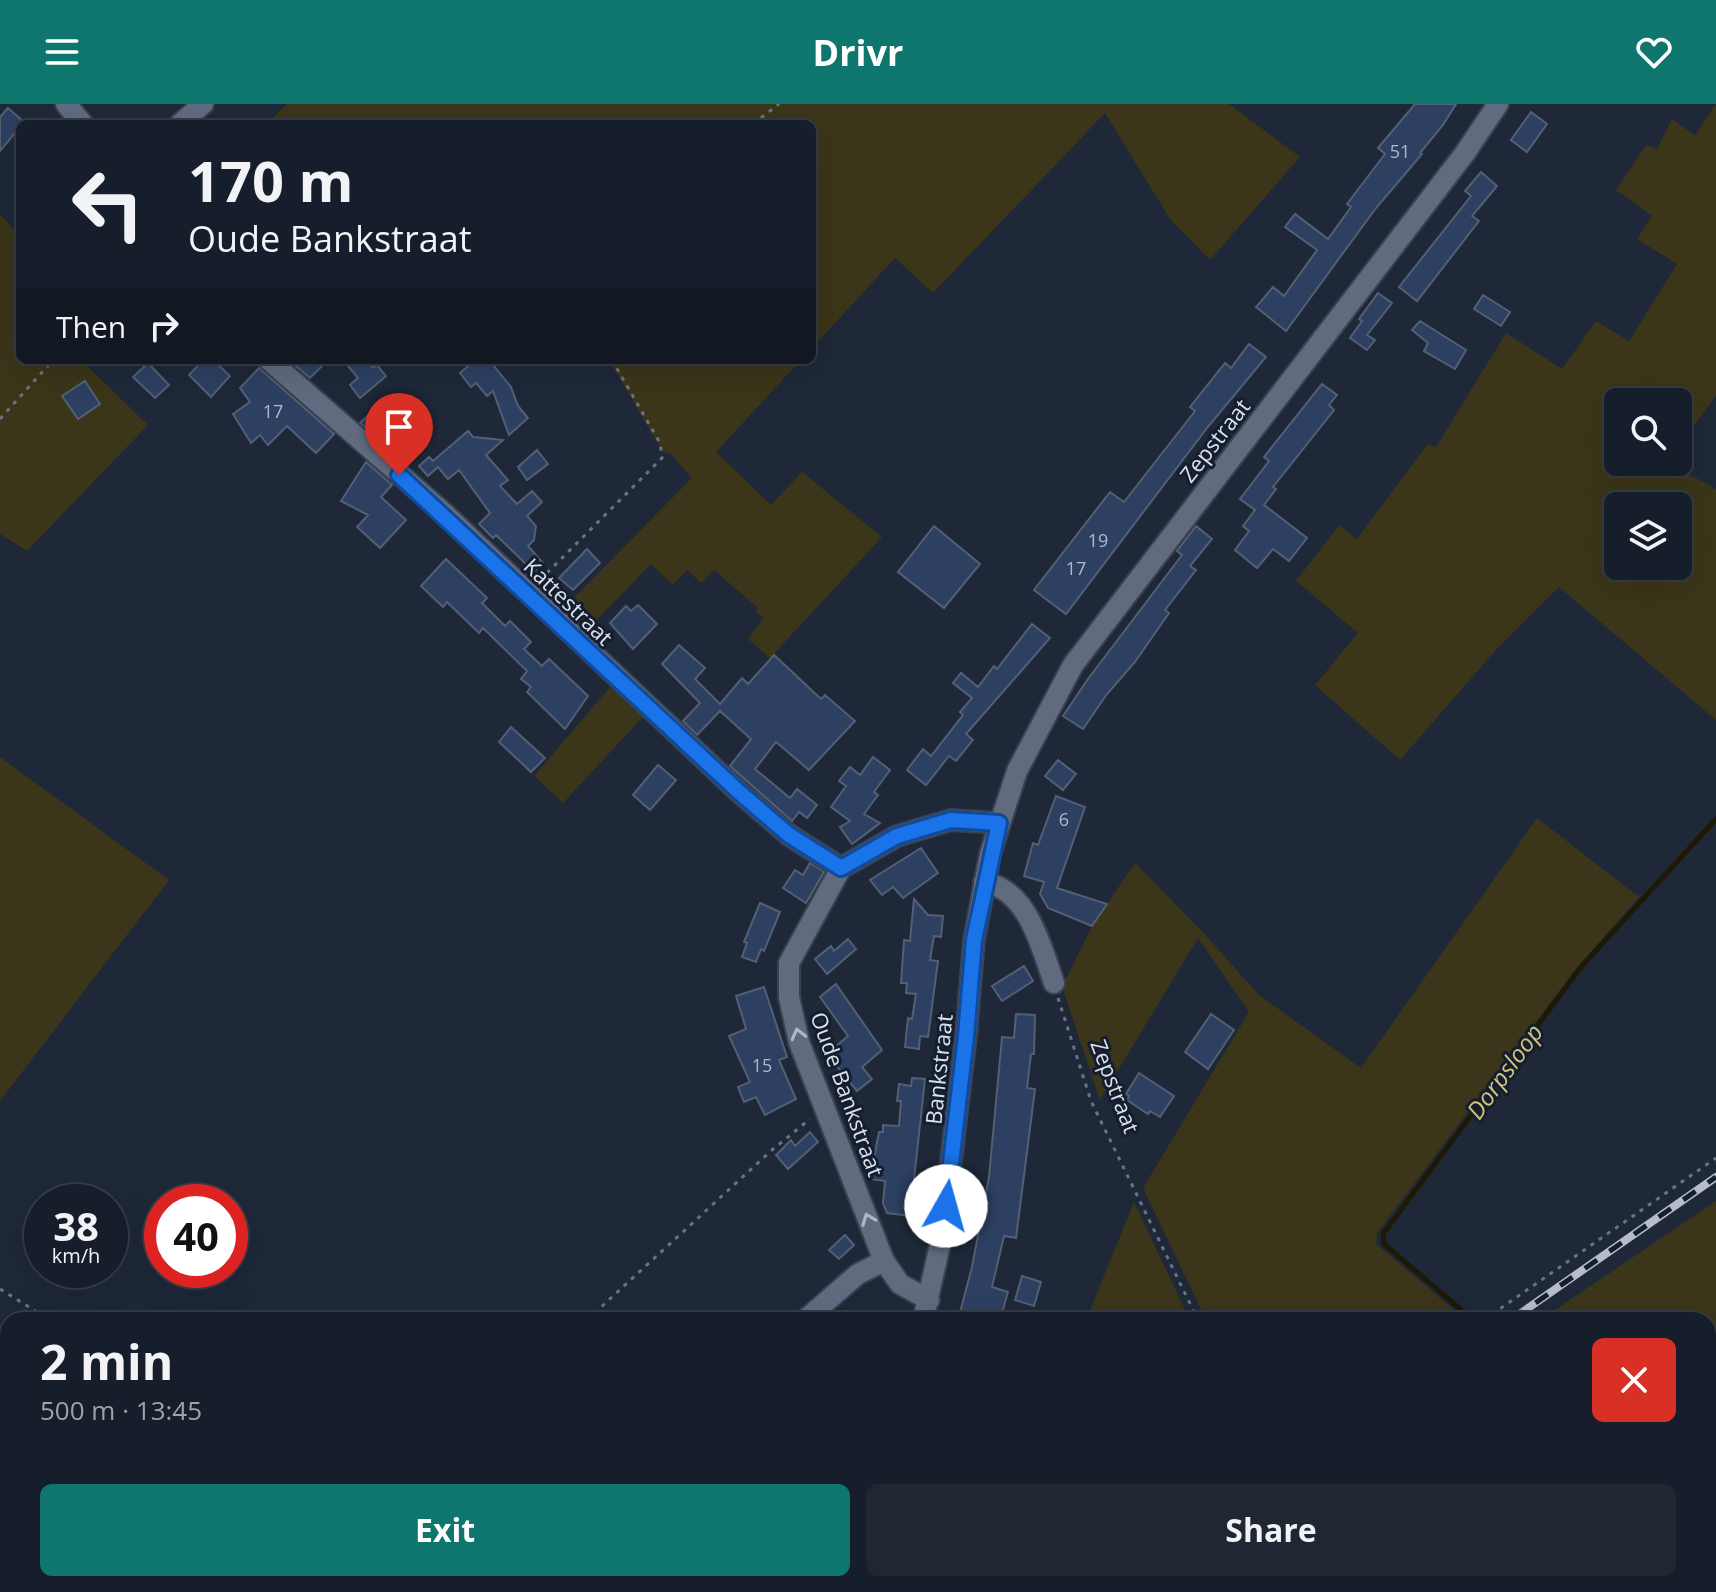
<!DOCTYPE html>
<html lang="en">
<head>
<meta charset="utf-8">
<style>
	:root { --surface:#161e2b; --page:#1f2733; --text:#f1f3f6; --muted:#9ea2a9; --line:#353c47; --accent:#0f766e }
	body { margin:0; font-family:"Open Sans",sans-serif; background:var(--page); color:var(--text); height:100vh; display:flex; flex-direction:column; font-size:30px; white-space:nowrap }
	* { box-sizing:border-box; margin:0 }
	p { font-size:26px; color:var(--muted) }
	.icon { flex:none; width:44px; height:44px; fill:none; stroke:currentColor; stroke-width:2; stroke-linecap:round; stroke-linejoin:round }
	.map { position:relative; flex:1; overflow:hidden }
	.details { position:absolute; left:0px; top:1208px; width:1716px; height:280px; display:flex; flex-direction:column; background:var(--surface); border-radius:24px 24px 0 0; box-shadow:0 8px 32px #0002,0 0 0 2px var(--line) }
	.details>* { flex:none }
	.banner { position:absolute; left:16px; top:16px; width:800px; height:244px; border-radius:12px; box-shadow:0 8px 32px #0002,0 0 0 2px var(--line); background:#161e2b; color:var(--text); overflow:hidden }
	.controls { position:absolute; left:1604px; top:284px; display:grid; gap:16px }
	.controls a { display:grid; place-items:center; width:88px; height:88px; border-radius:12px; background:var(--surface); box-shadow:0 8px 32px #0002,0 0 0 2px var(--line); font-size:40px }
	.speed { position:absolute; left:24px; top:1080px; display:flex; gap:16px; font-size:40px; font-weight:700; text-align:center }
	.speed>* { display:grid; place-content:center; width:104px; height:104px; border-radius:50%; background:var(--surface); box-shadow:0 8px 32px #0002,0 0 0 2px var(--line); line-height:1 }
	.speed small { font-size:20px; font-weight:400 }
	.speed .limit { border:12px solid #d22; background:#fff; color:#111 }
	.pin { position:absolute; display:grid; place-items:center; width:68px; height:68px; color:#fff; margin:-82px -34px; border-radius:50% 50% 50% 0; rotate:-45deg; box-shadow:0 0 8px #0007 }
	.pin .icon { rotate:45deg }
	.me { position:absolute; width:88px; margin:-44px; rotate:7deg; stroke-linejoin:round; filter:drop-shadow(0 0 6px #0008) }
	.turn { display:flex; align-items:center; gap:28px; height:168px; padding:0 40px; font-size:36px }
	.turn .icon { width:104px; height:104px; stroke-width:2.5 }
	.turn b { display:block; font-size:56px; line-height:68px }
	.then { display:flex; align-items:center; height:76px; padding:0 40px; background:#0003; gap:16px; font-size:30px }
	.round { display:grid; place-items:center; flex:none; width:84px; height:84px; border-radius:12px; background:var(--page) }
	.summary { display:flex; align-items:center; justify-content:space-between; height:136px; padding:0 40px }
	h1 { font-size:48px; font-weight:700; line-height:60px }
	.action { display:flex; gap:16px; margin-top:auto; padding:16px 40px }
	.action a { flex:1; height:92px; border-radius:12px; background:var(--accent); color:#fff; font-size:32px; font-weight:700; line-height:92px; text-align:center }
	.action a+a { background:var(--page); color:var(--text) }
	header { display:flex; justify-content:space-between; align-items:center; height:104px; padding:0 40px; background:var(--accent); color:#fff; font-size:36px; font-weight:700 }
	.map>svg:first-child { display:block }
	.green { fill:#3b3619; fill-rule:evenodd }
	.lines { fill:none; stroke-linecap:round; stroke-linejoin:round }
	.stream { stroke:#1d1903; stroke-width:5 }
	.building { fill:#2d4062; stroke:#535f73; stroke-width:2 }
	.minor-casing { stroke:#3a4251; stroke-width:24 }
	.path { stroke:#6a7382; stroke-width:3; stroke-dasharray:4 6; stroke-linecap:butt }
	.minor { stroke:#606b80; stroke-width:20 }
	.rail-casing { stroke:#b6bcc9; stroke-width:8 }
	.rail { stroke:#141e2f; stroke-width:5; stroke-dasharray:15; stroke-linecap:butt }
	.oneway { stroke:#afb7c6 }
	.route-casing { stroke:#114b97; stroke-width:20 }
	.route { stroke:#1a73e8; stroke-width:14 }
	.labels { text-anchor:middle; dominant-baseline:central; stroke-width:6; stroke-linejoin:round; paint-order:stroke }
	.number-label { font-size:18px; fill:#afb8ca }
	.street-label { font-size:22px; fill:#dae0ec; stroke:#141e2f }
	.water-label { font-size:24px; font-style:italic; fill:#d2c57c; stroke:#141e2f }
</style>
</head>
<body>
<header><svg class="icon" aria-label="menu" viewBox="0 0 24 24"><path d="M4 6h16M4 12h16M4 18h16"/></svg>Drivr<svg class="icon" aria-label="heart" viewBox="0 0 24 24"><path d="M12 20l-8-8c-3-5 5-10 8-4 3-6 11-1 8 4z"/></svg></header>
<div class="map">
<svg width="1716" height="1488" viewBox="0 0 1716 1488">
	<rect width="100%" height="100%" fill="#1e2839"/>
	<path class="green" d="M287 0H1229L1300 53 1210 156 1170 115 1105 9 933 189 895 154 812 244V20H266Z
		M1716 0V292L1678 344V298H1618V358H1667L1716 385V616L1559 483 1495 547 1400 656 1315 581 1358 529 1296 477 1339 421 1357 435 1428 340 1436 343 1506 229 1562 265 1596 217 1629 237 1677 160 1637 135 1652 112 1616 86 1646 41 1657 45 1672 15 1695 31ZM1618 402H1678V462H1618Z
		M0 111 20 131V256H81L148 321 27 447 0 430Z
		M609 256H801L716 348 771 401 802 368 882 433 770 554 748 535 763 514 755 508 758 504 714 466 701 479 687 466 673 481 651 460 582 531 558 510 692 374 670 349 663 348Z
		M610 583 644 612 563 699 534 672Z
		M0 653 169 776 0 997Z
		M1537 714 1639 793 1574 867 1377 1129 1376 1140 1466 1216H1206L1143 1084 1249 908 1198 834 1100 996 1062 883 1092 822 1135 759 1202 827 1259 891 1361 964Z
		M1716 1097V1488H1707L1702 1480H1708V1216H1540Z
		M1134 1098 1190 1216H1086Z
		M100 1480H190L181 1488H91Z
		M883 1480H953L962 1488H875Z
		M989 1480H1101L1089 1488H984Z
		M1350 1480H1549L1542 1488H1356Z"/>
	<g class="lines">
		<path class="stream" d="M1473 1216 1384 1140 1383 1130 1581 863 1716 715
			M1706 1480 1710 1488"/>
	</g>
	<path class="building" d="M1415 0H1456L1443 21 1420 49 1422 50 1376 104 1286 227 1256 203 1273 183 1284 192 1317 146 1285 123 1295 110 1328 135 1351 103 1347 100 1385 50 1378 44Z
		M8 4 24 18 0 47V13Z
		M1531 8 1547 20 1527 48 1511 36Z
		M1481 68 1497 82 1472 112 1479 117 1417 197 1399 183 1471 92 1465 87Z
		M1378 189 1392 199 1367 231 1375 236 1367 246 1350 234 1362 217 1359 215Z
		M1483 191 1510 208 1501 222 1474 205Z
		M1420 217 1466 246 1455 265 1424 247 1428 239 1412 226Z
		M1249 240 1266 253 1207 324 1066 510 1034 486 1110 388 1124 398 1195 307 1190 303 1225 259 1231 264Z
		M203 256H213L230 272 211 293 189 271Z
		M289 256H328L310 274Z
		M343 256H366L373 264 377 261 386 272 360 294 350 281 358 274Z
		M475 256H489L511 283 518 302 528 314 509 331 493 287 487 292 476 279 471 283 460 269Z
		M148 259 169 281 155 294 133 273Z
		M259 264 334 330 316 349 287 322 268 341 260 331 251 339 233 310 250 298 240 284Z
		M85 277 100 300 78 315 62 292Z
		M1322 280 1337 291 1329 301 1334 306 1273 383 1276 385 1264 401 1307 434 1289 457 1273 445 1257 464 1235 446 1249 427 1243 422 1255 406 1240 395 1269 357 1264 353Z
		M391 298 412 317 395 331 385 320 374 331 360 319 374 306 379 311Z
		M468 327 473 333 503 336 486 351 508 376 500 382 517 400 532 387 542 398 527 412 536 422 534 436 528 442 543 459 534 468 496 431 493 434 479 420 490 409 459 366 448 375 438 363 428 372 419 362 429 353 433 357Z
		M537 346 548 360 527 376 518 363Z
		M366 358 392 381 381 393 406 416 380 444 357 423 368 411 341 397Z
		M934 422 980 460 944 504 898 468Z
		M1196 422 1212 435 1190 462 1196 466 1165 506 1169 509 1135 558 1107 590 1083 625 1063 612 1088 575 1182 451 1177 447Z
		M587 445 600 459 573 486 559 474Z
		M446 455 487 494 482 499 505 522 510 517 531 538 524 545 542 562 549 555 588 592 565 625 527 588 531 583 521 575 527 567 483 524 479 529 447 498 443 503 421 482Z
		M638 501 657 520 633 545 610 519 626 502 631 507Z
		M1032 520 1050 534 966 630 973 636 956 657 949 652 926 681 907 666 923 645 931 652 963 611 960 608 972 594 953 579 961 569 978 583 994 562 997 565Z
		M679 541 705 564 695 575 720 600 742 574 748 580 774 551 821 595 825 591 855 617 809 666 776 638 755 665 790 694 797 685 817 701 807 714 799 708 792 717 730 662 751 635 720 607 697 631 683 617 700 599 662 560Z
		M511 623 545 654 531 668 499 638Z
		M873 653 890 666 874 688 878 691 864 710 880 719 852 740 840 723 850 717 831 703 846 682 839 677 850 663 860 671Z
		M1058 656 1076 670 1063 686 1045 672Z
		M658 661 676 676 650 706 633 691Z
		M1056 692 1085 703 1057 784 1107 800 1092 822 1048 804 1040 790 1044 778 1024 772 1033 739 1038 741Z
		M921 744 938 769 903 794 893 783 882 791 870 776Z
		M810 759 824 768 806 799 783 784 795 766 803 771Z
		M914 795 928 811 943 812 941 833 934 832 930 856 938 857 928 933 920 932 919 945 905 943 908 914 912 915 916 890 906 889 907 879H901L904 836 910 837Z
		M760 799 780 808 764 847 761 845 756 858 742 853 747 839 744 838Z
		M848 835 856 845 827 870 815 855 831 842 834 847Z
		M1024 862 1033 877 1002 897 992 882Z
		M836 880 882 946 862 963 872 975 857 987 827 950 848 932 820 893Z
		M764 883 787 953 779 956 796 995 765 1011 756 993 744 998 738 983 750 978 729 932 746 925 736 892Z
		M1016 910 1035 911 1034 950H1031L1027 984 1035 985 1016 1134 1004 1132 992 1183 1008 1188 1000 1216H958L972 1163 989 1073 1002 933 1014 934Z
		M1211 910 1234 926 1208 965 1185 948Z
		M1139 969 1174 992 1160 1013 1150 1007 1148 1010 1127 996 1129 992 1126 990Z
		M912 974 925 975 910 1112 887 1109 883 1099 885 1077 870 1075 879 1028H883V1021L899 1022 901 997H897L899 980 911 982Z
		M810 1028 818 1038 788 1065 776 1051 791 1036 795 1042Z
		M845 1131 854 1141 839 1155 829 1146Z
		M1022 1172 1041 1178 1034 1202 1015 1196Z"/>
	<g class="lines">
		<g class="minor-casing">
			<path id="minor" d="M66 0 83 20
				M180 20 203 0
				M269 256 444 409 739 688 789 731 841 764
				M984 778C1028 786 1041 842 1054 879
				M929 1196 900 1180 884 1157 799 938 789 893V859L841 764 897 732 951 716 999 719
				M805 1216 858 1170 884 1157
				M923 1216 942 1132 966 932 974 836 990 750 1017 667 1073 561 1465 49 1498 0
				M324 1488 327 1480
				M735 1488 742 1480"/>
		</g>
		<path class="path" d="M753 20 779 0
			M0 315 53 256
			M540 476 662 354 660 339 612 256
			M1058 894 1091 997 1198 1216
			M0 1185 50 1216
			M587 1216 772 1046 810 1015
			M1484 1216 1716 1054
			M1345 1480 1351 1488
			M1093 1488 1105 1480"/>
		<use href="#minor" class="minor"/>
		<g class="rail-casing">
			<path id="rail" d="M1511 1216 1716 1073
				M1136 1488 1148 1480"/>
		</g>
		<use href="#rail" class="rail"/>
	</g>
	<defs><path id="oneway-chevron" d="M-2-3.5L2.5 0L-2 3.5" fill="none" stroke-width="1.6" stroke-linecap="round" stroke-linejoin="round" transform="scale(2)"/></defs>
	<g class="oneway">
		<use href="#oneway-chevron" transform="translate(798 930) rotate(-104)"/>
		<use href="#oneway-chevron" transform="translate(868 1115) rotate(-111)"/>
	</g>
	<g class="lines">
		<g class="route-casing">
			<path id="route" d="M399 371 739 688 789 731 841 764 897 732 951 716 999 719 974 836 966 932 946 1102"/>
		</g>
		<use href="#route" class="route"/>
	</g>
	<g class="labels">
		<g class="number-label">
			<text x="1400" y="47">51</text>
			<text x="273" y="307">17</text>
			<text x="1098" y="436">19</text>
			<text x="1076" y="464">17</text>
			<text x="1064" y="715">6</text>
			<text x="762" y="961">15</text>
		</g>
		<g class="street-label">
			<text transform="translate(1214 336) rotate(-52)">Zepstraat</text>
			<text transform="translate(569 497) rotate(44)">Kattestraat</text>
			<text transform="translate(938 965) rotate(-84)">Bankstraat</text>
			<text transform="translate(1116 982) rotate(69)">Zepstraat</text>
			<text transform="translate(848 990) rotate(70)">Oude Bankstraat</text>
		</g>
		<g class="water-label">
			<text transform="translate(1504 967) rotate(-54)">Dorpsloop</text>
		</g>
	</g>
</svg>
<div class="controls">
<a><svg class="icon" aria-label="search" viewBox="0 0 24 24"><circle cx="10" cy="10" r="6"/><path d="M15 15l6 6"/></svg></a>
<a><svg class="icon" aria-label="layers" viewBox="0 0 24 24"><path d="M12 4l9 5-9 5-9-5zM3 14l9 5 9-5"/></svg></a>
</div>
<div class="speed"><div>38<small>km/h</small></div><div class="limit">40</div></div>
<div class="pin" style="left:399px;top:371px;background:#d93025"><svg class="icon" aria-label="arrive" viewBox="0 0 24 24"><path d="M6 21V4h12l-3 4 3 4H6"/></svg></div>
<svg class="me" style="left:946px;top:1102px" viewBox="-20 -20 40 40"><circle r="19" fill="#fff"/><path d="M0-13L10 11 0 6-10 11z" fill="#1a73e8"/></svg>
<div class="banner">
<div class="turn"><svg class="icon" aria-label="left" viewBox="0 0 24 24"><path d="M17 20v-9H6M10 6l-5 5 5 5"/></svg><div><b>170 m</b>Oude Bankstraat</div></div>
<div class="then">Then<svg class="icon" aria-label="right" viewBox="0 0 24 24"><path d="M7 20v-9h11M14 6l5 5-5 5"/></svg></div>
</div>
<section class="details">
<div class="summary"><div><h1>2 min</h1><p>500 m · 13:45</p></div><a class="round" style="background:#d93025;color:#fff"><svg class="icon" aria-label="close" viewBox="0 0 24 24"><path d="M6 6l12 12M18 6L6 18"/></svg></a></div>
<div class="action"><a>Exit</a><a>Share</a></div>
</section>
</div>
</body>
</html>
